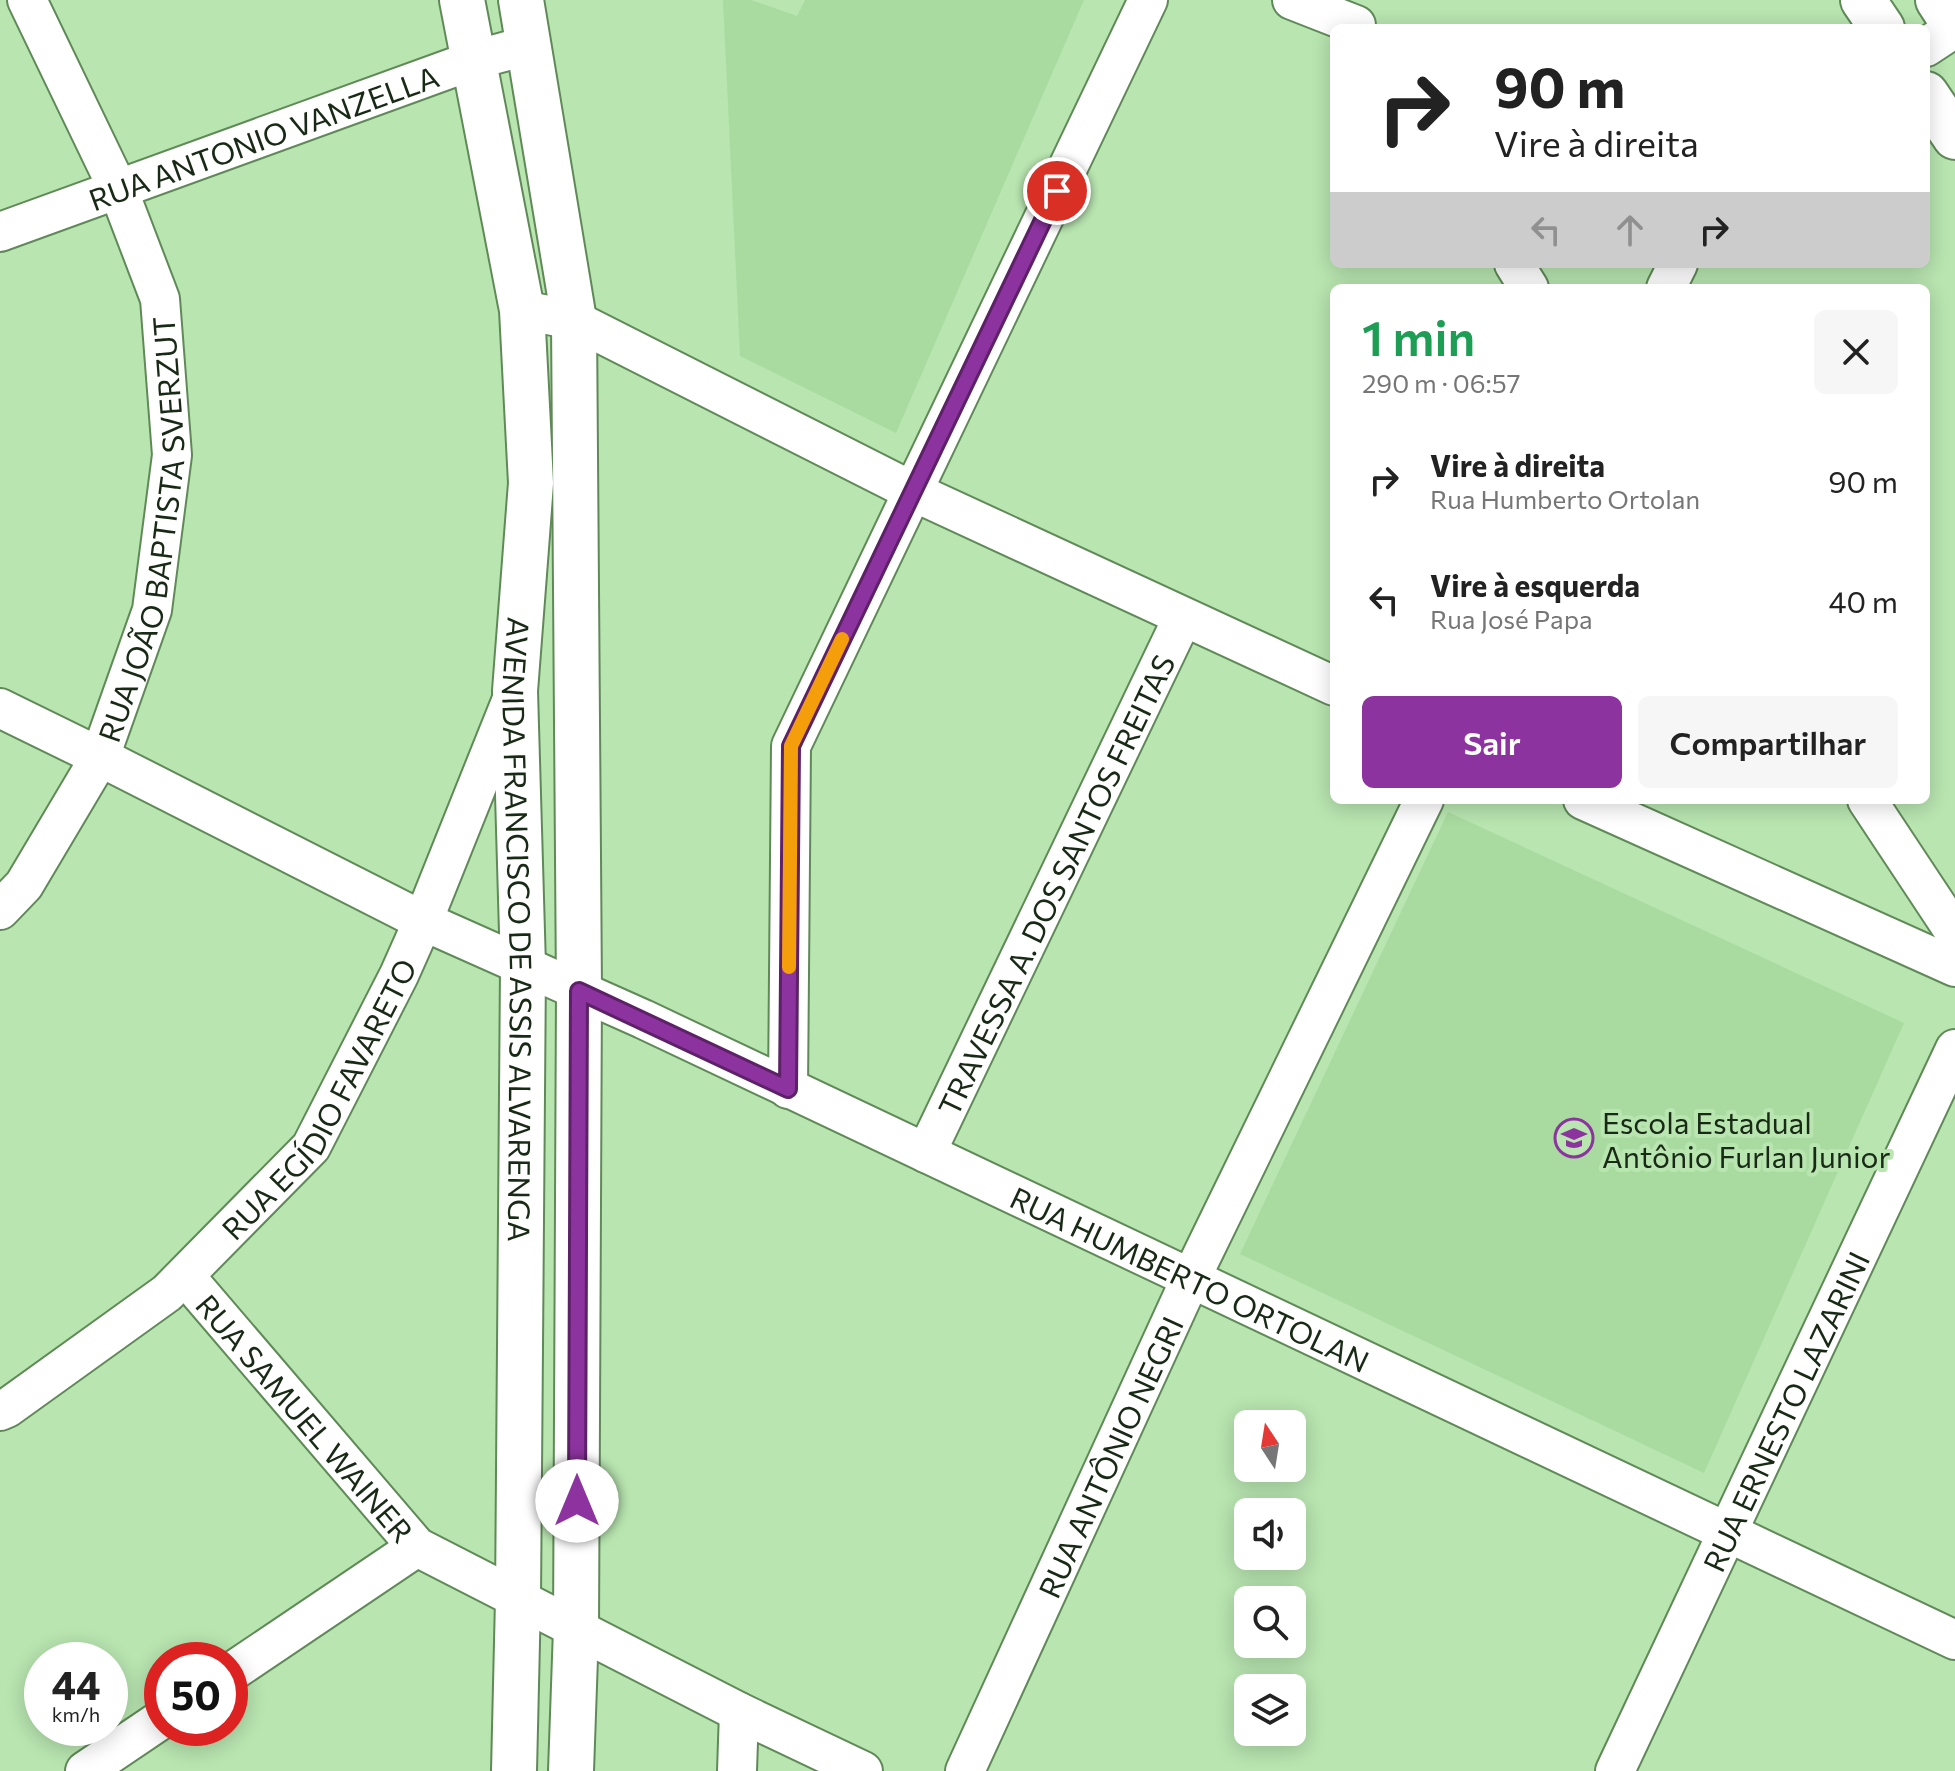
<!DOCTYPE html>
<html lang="pt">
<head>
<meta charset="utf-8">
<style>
	:root { --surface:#fff; --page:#f6f6f6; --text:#222; --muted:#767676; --accent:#8d339f }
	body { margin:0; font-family:Commissioner,sans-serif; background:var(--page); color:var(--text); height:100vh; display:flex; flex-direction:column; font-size:30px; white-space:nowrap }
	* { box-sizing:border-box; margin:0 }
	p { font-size:26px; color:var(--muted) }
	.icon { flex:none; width:44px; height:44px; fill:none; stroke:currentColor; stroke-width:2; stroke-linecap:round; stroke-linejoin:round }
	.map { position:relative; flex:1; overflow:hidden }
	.sheet { position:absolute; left:1330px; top:284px; width:600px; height:520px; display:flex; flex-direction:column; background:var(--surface); border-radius:12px; box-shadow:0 4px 20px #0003 }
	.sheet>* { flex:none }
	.banner { position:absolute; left:1330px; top:24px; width:600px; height:244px; border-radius:12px; box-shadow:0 4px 20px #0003; background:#fff; color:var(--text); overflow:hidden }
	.needle { width:52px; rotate:348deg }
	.fabs { position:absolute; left:1234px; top:1410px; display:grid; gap:16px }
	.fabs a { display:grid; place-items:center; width:72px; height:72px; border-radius:12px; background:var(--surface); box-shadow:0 4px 20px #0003; font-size:40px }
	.speed { position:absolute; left:24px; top:1642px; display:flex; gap:16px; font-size:40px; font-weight:700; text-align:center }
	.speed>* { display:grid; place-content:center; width:104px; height:104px; border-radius:50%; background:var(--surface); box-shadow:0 4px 20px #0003; line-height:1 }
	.speed small { font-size:20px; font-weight:400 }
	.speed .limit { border:12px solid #d22; background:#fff; color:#111 }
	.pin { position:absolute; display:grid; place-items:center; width:68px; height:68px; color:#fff; margin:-34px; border:4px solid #fff; border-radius:50%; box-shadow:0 2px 8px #0007 }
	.me { position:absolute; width:88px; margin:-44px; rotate:0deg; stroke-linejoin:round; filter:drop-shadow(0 0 6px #0008) }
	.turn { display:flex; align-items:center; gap:28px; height:168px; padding:0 32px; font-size:36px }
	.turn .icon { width:104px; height:104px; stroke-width:2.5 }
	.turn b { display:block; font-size:56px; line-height:68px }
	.lanes { display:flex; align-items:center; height:76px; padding:0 32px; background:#0003; justify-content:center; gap:40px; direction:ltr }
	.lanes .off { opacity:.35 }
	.round { display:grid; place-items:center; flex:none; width:84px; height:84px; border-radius:12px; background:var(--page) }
	.head { display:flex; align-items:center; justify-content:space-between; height:136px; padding:0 32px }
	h1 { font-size:48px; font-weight:600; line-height:60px; color:#1e9e55 }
	.button { display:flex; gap:16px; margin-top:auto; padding:16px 32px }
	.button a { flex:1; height:92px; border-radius:12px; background:var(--accent); color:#fff; font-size:32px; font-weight:600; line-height:92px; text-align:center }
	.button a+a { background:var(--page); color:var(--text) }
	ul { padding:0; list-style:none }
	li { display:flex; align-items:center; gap:24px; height:120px; padding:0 32px }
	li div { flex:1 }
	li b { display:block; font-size:30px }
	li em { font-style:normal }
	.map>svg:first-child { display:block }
	.built { fill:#a9dba0 }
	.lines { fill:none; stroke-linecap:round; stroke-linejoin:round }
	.minor-casing { stroke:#608958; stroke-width:42 }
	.tertiary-casing { stroke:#608958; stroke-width:48 }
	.secondary-casing { stroke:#608958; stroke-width:48 }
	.minor { stroke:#fff; stroke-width:38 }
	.tertiary { stroke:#fff; stroke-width:44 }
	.secondary { stroke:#fff; stroke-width:44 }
	.route-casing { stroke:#5c2167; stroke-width:20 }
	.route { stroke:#8d339f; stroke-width:14 }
	.slow { stroke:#f59e0b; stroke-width:14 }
	.labels { text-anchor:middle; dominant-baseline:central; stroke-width:8; stroke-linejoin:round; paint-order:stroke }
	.street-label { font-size:30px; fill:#182915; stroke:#b8e5b0 }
	.poi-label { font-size:30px; fill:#182915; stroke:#b8e5b0; text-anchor:start }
</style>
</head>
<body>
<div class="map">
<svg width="1955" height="1771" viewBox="0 0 1955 1771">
	<rect width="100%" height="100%" fill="#b8e5b0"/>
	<path class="built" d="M723 0H751L797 16 805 0H1084L896 433 740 356Z
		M1448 812 1904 1023 1704 1473 1240 1254Z"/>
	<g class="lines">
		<g class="minor-casing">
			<g id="minor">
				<path d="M1292 0 1356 25"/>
				<path d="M1926 47 1955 28"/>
				<path id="s1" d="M0 232 474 60 529 45"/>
				<path d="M1514 264 1529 288"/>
				<path d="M1666 288 1678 264"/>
				<path d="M522 310 574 320 914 492 1334 686"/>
				<path id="s2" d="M0 708 100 757 423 921 643 1019 1955 1640"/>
				<path d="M1583 800 1955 967"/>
				<path d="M1867 800 1955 933"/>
				<path id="s3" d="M0 910 24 885 100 757 152 610 172 455 160 299 118 189 27 0"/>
				<path d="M788 1089 791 746 1148 0"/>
				<path id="s4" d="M926 1153 1183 617"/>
				<path id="s5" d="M185 1276 417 1547 739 1712 863 1771"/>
				<path id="s6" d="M0 1411 7 1408 167 1293 311 1147 399 975 423 921 514 694"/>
				<path d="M230 1673 417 1547"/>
				<path d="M85 1771 162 1719"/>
				<path d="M737 1771 739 1712"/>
				<path id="s7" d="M965 1771 1191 1278 1424 800"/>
				<path id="s8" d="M1615 1771 1955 1049"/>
			</g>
		</g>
		<g class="tertiary-casing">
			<path id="tertiary" d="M1863 0 1882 28
				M1938 0 1955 26
				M1926 94 1955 137"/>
		</g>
		<g class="secondary-casing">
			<g id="secondary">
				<path id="s9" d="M462 0 522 310 531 483 515 691 523 967 518 1599 514 1771"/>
				<path d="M521 0 574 320 579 991 576 1629 571 1771"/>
			</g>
		</g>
		<use href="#minor" class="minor"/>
		<use href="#tertiary" class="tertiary"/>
		<use href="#secondary" class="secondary"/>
	</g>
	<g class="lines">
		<g class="route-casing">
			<path id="route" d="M577 1501 579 991 788 1089 791 746 1057 191"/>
		</g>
		<use href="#route" class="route"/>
		<path class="slow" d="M789 967 791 746 842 639"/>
	</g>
	<defs>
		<g id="school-ring" transform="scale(2)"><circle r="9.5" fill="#b8e5b0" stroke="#8d339f" stroke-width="1.5"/><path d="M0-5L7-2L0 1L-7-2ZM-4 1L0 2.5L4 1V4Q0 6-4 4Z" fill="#8d339f"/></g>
	</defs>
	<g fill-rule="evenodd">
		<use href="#school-ring" x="1574" y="1138"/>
	</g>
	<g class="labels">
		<g class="street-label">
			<text stroke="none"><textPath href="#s1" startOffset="280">RUA ANTONIO VANZELLA</textPath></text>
			<text stroke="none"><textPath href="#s3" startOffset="418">RUA JOÃO BAPTISTA SVERZUT</textPath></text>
			<text stroke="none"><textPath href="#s4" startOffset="298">TRAVESSA A. DOS SANTOS FREITAS</textPath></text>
			<text stroke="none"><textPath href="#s9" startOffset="936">AVENIDA FRANCISCO DE ASSIS ALVARENGA</textPath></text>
			<text stroke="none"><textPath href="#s6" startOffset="454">RUA EGÍDIO FAVARETO</textPath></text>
			<text stroke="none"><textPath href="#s2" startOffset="1320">RUA HUMBERTO ORTOLAN</textPath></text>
			<text stroke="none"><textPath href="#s8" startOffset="398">RUA ERNESTO LAZARINI</textPath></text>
			<text stroke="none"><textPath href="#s5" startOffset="186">RUA SAMUEL WAINER</textPath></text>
			<text stroke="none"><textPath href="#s7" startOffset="346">RUA ANTÔNIO NEGRI</textPath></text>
		</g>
		<g class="poi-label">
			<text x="1602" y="1121">Escola Estadual<tspan x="1602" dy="34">Antônio Furlan Junior</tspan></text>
		</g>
	</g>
</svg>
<div class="fabs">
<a><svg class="needle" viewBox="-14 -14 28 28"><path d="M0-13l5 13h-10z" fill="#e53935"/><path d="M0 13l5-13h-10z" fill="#767676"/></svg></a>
<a><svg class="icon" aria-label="sound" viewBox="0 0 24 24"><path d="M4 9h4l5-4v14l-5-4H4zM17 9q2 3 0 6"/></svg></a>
<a><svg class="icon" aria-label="search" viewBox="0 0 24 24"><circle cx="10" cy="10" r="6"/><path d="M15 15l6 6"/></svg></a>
<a><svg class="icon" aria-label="layers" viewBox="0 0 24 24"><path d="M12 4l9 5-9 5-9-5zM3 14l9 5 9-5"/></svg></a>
</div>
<div class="speed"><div>44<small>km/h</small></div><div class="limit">50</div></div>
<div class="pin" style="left:1057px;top:191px;background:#d93025"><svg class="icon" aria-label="arrive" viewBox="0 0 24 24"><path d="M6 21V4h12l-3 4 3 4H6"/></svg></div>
<svg class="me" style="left:577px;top:1501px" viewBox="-20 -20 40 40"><circle r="19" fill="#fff"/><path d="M0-13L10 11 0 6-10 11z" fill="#8d339f"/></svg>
<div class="banner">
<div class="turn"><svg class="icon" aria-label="right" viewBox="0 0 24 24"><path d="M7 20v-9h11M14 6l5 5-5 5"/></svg><div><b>90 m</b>Vire à direita</div></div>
<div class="lanes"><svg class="icon off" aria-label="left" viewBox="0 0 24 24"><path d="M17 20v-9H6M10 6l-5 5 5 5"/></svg><svg class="icon off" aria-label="ahead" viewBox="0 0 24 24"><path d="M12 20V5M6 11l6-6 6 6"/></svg><svg class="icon" aria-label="right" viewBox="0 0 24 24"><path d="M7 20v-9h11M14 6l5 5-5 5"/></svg></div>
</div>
<section class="sheet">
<div class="head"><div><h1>1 min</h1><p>290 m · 06:57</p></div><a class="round"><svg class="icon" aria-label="close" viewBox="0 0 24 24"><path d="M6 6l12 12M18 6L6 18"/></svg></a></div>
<ul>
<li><svg class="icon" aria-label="right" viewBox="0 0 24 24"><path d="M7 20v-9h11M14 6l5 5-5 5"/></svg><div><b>Vire à direita</b><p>Rua Humberto Ortolan</p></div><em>90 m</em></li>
<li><svg class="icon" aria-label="left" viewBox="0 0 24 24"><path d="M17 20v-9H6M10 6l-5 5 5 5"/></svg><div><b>Vire à esquerda</b><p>Rua José Papa</p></div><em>40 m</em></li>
</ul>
<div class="button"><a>Sair</a><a>Compartilhar</a></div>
</section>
</div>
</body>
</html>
